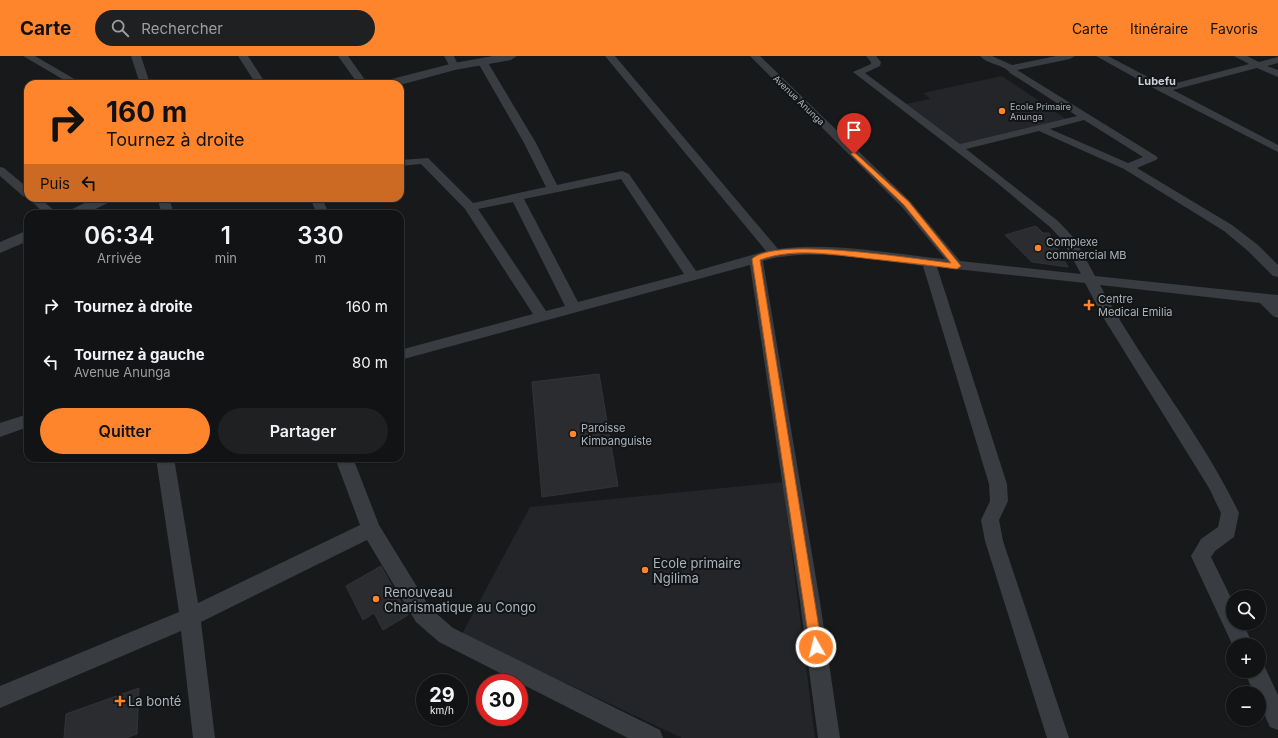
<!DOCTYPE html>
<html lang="fr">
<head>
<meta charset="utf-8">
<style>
	:root { --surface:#121314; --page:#1f2022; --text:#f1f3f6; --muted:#9c9ea0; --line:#313234; --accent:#ff852c }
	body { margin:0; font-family:Inter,sans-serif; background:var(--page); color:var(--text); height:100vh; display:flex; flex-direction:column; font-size:15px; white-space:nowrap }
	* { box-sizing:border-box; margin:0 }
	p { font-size:13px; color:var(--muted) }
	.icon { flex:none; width:22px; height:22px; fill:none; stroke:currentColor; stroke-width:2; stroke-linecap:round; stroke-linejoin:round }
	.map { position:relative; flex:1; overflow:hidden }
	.drawer { position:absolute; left:24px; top:154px; width:380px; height:252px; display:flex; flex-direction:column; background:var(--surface); border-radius:12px; box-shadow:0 1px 3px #0004,0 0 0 1px var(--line) }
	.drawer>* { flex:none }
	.guide { position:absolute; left:24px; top:24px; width:380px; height:122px; border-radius:12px; box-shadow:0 1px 3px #0004,0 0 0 1px var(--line); background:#ff852c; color:#111; overflow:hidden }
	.controls { position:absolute; left:1226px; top:534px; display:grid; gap:8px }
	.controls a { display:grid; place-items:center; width:40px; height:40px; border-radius:50%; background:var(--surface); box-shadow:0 1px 3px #0004,0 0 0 1px var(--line); font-size:20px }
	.speed { position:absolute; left:416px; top:618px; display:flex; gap:8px; font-size:20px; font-weight:700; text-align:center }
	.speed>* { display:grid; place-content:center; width:52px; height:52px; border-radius:50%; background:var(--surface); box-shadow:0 1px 3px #0004,0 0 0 1px var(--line); line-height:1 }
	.speed small { font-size:10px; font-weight:400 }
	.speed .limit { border:6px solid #d22; background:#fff; color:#111 }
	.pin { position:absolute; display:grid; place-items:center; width:34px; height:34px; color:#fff; margin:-41px -17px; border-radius:50% 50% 50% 0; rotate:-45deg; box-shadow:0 0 4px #0007 }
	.pin .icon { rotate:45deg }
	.me { position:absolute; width:44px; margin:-22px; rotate:352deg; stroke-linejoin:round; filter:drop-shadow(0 0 3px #0008) }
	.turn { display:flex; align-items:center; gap:14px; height:84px; padding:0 16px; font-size:18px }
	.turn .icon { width:52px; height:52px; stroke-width:2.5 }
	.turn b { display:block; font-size:28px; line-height:34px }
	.then { display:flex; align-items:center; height:38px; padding:0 16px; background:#0003; gap:8px; font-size:15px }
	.eta { display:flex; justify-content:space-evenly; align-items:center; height:68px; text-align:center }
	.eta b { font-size:24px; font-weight:600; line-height:28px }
	.action { display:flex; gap:8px; margin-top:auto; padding:8px 16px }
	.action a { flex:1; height:46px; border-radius:24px; background:var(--accent); color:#111; font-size:16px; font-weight:600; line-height:46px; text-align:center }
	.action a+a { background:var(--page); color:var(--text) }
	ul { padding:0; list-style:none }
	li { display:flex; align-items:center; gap:12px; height:56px; padding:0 16px }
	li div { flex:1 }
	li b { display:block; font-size:15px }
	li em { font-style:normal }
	header { display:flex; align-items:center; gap:24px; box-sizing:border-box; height:56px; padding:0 20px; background:var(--accent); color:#111 }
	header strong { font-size:19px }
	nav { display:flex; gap:22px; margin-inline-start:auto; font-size:14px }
	.search { width:280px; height:36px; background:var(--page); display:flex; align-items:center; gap:10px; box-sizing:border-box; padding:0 14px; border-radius:22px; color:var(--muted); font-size:15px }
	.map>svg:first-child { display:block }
	.built { fill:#242528 }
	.building { fill:#2b2c2f; stroke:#323337 }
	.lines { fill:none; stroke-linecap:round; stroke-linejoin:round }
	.minor { fill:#393c40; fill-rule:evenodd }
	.tertiary { fill:#393c40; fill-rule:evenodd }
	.route { fill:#ff852c; stroke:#a6561d }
	.poi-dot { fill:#ff852c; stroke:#131416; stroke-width:1.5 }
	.labels { text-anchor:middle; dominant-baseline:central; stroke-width:4; stroke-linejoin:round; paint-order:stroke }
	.far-street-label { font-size:9px; fill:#a9b3bb; stroke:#131416 }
	.far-poi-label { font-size:9px; fill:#a9b3bb; stroke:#131416; text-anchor:start }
	.far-quarter-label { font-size:11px; font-weight:bold; fill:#cbd1d7; stroke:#131416 }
	.poi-label { font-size:11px; fill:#a9b3bb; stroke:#131416; text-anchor:start }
	.near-poi-label { font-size:13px; fill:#a9b3bb; stroke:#131416; text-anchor:start }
</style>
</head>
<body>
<header>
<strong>Carte</strong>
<div class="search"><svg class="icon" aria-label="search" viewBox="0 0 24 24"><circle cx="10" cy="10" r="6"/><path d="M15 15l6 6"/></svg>Rechercher</div>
<nav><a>Carte</a><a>Itinéraire</a><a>Favoris</a></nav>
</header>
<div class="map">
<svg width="1278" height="682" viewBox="0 0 1278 682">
	<rect width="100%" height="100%" fill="#18191b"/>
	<path class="built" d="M1002 20 1066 63 960 88 906 48 930 43 923 37Z
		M783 426 815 682H682L462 578 530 451Z"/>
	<path class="building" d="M1036 170 1043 177H1049L1068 211 1032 206 1005 179Z
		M599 318 618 430 542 441 532 326Z
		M381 510 408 559 383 574 374 557 363 564 346 530Z
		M139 632 137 678 126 682H64L66 658Z"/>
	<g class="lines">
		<path class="minor" d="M23 0H35L83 28H71Z
			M131 0H141L150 28H140Z
			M238 0H248L266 28H256Z
			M338 0H348L368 28H358Z
			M444 0H454L459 11 457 13H451Z
			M605 0H615L778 193C833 186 891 198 945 203L902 151 750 0H760L910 145 960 205 1081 218 1063 185 1050 171 996 126 853 16 871 8V6L866 0H876L881 6 880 10 865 17 960 88 1077 60 1010 17C1004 8 988 9 980 0H992L1012 9 1056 0H1075L1070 3 1017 14 1156 100 1158 102 1156 104 1137 112 1232 169 1258 189 1278 209V221L1273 220 1248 195 1224 175 1124 113 1039 75 966 93 1058 165 1075 183 1095 220 1278 239V262L1273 260 1260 247 1100 229C1142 308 1201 377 1239 457L1234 481 1215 495 1211 501 1233 546V567H1243L1253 589H1233V590L1191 500 1201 483 1218 471 1221 457 1209 432 1103 261 1085 227 937 211 1007 428 1008 445 999 464 1003 485 1069 682H1047L985 485 981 464 990 445 989 428 923 210C876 204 808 191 763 205L820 546 840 682H818L800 546 750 209 400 304V294L533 258 465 153 421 108 400 110V104L428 102 473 147 546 131 524 87 477 5 479 3H485L487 5 536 87 557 129 622 115 629 118 696 215 766 195ZM1084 64 1143 101 1128 107 1050 73ZM621 123 684 218 578 246 524 143ZM513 146 565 250 546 255 478 153Z
			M1096 0H1108L1165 30 1249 8 1234 0H1247L1259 6 1278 1V7L1267 10 1278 14V21L1257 12 1173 34 1278 89V96L1159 35Z
			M0 111 4 112 28 132V142H40L58 158H45L27 141H24L0 120Z
			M157 142H169L174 158H162Z
			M310 142H322L329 158H317Z
			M28 358V371L0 381V367Z
			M156 402H174L198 547 360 469 335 402H353L379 469 430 552 453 572 660 674 663 682H628L439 586 416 566 367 484 201 566 215 682H193L181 575 0 652V630L179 556Z
			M1259 606 1263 607 1278 639V674L1270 671 1259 647V637H1254L1244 615H1259Z"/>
		<path class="tertiary" d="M493 0H517L511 4 455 14 400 29 382 28 384 25 454 7Z
			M95 142H115L112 145 85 158H65L68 155Z
			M28 174V185L0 197V186Z"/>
	</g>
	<path class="route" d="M854 96 909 146 961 210 957 213C929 209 900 206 872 203 835 199 795 191 760 204L822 591 821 595 816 597 812 595 810 591 752 203C776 180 914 203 951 207L904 149 852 99 851 98Z"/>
	<g class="poi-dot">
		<circle cx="1002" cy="55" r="4"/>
		<circle cx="1038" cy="192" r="4"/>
		<path d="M1087 243h4v4h4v4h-4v4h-4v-4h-4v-4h4z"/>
		<circle cx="573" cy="378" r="4"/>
		<circle cx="645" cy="514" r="4"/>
		<circle cx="376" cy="543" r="4"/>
		<path d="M118 639h4v4h4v4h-4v4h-4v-4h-4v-4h4z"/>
	</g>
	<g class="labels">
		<g class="far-street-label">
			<text transform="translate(799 44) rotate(44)">Avenue Anunga</text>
		</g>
		<g class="far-poi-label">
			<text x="1010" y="50">Ecole Primaire<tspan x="1010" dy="10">Anunga</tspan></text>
		</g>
		<g class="far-quarter-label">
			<text x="1157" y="25">Lubefu</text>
		</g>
		<g class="poi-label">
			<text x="1046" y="186">Complexe<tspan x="1046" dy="13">commercial MB</tspan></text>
			<text x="1098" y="243">Centre<tspan x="1098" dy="13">Medical Emilia</tspan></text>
			<text x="581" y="372">Paroisse<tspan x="581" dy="13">Kimbanguiste</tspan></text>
		</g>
		<g class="near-poi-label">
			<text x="653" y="507">Ecole primaire<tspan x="653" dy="15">Ngilima</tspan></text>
			<text x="384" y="536">Renouveau<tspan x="384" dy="15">Charismatique au Congo</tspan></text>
			<text x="128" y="645">La bonté</text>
		</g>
	</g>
</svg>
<div class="controls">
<a><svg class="icon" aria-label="search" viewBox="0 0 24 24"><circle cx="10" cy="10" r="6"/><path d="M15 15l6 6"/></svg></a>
<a>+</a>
<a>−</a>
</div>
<div class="speed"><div>29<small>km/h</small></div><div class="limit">30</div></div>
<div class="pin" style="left:854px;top:98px;background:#d93025"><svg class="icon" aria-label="arrive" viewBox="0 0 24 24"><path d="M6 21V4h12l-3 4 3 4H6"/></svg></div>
<svg class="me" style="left:816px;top:591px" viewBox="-20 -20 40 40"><circle r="17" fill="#ff852c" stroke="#fff" stroke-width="3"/><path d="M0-11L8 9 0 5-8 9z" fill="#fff"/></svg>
<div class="guide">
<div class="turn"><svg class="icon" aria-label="right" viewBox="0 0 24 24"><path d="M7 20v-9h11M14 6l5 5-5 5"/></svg><div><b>160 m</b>Tournez à droite</div></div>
<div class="then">Puis<svg class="icon" aria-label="left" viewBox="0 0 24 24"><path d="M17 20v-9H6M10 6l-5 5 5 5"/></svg></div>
</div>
<section class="drawer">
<div class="eta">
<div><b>06:34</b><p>Arrivée</p></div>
<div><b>1</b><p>min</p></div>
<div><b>330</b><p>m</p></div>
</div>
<ul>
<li><svg class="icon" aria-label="right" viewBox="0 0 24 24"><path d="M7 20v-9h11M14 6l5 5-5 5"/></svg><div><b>Tournez à droite</b></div><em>160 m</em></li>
<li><svg class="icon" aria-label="left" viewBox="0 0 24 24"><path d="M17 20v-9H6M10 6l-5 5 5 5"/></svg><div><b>Tournez à gauche</b><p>Avenue Anunga</p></div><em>80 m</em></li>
</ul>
<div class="action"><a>Quitter</a><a>Partager</a></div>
</section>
</div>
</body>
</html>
